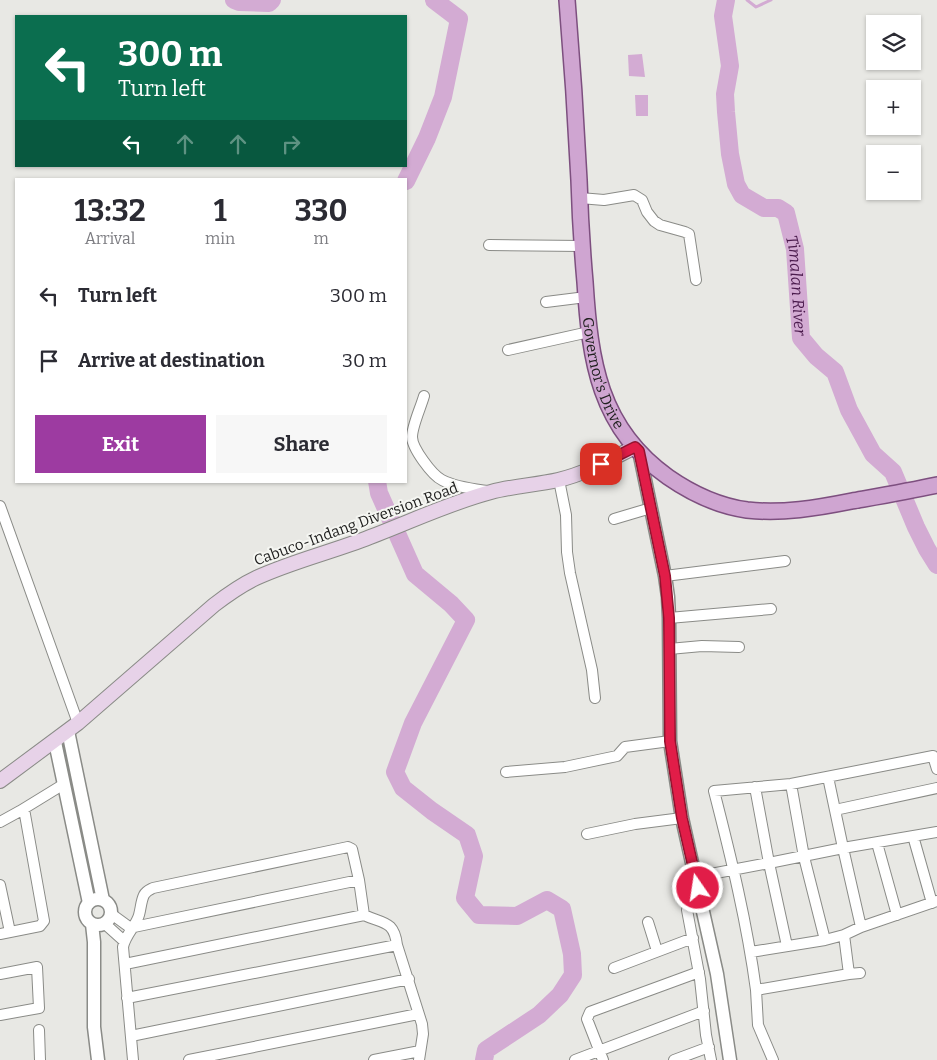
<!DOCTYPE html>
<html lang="en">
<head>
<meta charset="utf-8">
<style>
	:root { --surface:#fff; --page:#f7f7f7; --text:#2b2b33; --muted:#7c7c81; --accent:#9d3ba1 }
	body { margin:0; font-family:Bitter,serif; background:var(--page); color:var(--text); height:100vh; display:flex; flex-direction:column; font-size:19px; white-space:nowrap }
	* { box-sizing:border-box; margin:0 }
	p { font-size:16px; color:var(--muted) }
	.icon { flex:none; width:28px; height:28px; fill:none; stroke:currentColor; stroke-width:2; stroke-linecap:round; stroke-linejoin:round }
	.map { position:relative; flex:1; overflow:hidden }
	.details { position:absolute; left:15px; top:178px; width:392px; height:305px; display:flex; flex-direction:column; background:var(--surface); border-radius:0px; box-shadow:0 1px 4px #0004 }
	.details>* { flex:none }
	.hud { position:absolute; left:15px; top:15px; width:392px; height:152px; border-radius:0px; box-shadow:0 1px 4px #0004; background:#0b6e4f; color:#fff; overflow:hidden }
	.controls { position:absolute; left:866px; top:15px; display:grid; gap:10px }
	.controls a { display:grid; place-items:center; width:55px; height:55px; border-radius:0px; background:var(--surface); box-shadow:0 1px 4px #0004; font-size:25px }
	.pin { position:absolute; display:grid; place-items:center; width:42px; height:42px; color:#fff; margin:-21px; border-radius:10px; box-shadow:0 2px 8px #0006 }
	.me { position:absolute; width:55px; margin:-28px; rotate:347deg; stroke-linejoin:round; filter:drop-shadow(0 0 4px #0008) }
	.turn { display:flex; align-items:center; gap:18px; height:105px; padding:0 20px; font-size:22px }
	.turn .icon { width:65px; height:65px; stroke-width:2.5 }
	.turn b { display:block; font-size:35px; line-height:42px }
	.lanes { display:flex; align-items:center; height:48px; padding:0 20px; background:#0003; justify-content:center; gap:25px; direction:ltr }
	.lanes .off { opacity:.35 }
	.eta { display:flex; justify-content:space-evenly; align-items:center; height:85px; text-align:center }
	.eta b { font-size:30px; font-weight:700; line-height:35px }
	.primary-button { display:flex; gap:10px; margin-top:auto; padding:10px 20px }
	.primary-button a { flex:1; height:58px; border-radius:0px; background:var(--accent); color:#fff; font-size:20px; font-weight:700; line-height:58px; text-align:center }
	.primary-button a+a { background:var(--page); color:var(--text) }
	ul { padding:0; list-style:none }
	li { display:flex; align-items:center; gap:15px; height:65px; padding:0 20px }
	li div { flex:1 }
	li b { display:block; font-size:19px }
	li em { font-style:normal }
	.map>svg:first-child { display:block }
	.water { fill:#d3abd3 }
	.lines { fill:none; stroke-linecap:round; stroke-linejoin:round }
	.stream { stroke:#d3abd3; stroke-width:3 }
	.river { stroke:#d3abd3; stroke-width:18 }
	.minor-casing { stroke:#8a8b87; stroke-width:12 }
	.tertiary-casing { stroke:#8a8b87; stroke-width:15 }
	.secondary-casing { stroke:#8a8b87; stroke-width:16 }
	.primary-casing { stroke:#7d4f7f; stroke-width:18 }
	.minor { stroke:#fff; stroke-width:10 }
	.tertiary { stroke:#fff; stroke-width:12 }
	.secondary { stroke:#e7d2e8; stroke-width:14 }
	.primary { stroke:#cfa5d1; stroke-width:15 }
	.route-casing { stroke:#92132f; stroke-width:12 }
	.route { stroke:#e11d48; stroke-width:9 }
	.labels { text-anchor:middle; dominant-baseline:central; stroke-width:4; stroke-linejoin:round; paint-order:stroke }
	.street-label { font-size:15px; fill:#20201f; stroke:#f5f6f2 }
	.water-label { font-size:16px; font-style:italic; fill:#4b1b4d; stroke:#f5f6f2 }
</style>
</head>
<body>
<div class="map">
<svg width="937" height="1060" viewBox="0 0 937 1060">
	<rect width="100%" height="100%" fill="#e8e8e4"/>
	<path class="water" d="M642 54 645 77 629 76 628 55Z
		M635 95H648V116H636Z"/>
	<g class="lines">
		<path class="stream" d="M747 0 756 7 771 0"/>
		<g class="river">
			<path d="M234 0 239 2 269 3 272 0"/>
			<path id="s1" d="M726 0 723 16 730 66 725 94 726 112 730 154 736 184 742 195 764 208H778L786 213 795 249 801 338 816 356 835 372 849 410 873 454 893 472 916 527 927 549 937 565"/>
			<path d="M406 181 427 138 443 97 459 19 434 0"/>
			<path d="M377 481 379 493 415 574 451 604 466 620 413 723 395 772 403 788 432 811 467 835 474 856 465 898 479 915 517 916 547 900 562 909 572 954 573 975 560 995 539 1015 486 1050 484 1060"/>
		</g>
		<g class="minor-casing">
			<path id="minor" d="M580 198 604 200 634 195 642 200 647 212 654 221 660 225 685 232 689 234 696 280
				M489 245 582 246
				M546 302 586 297
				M508 350 589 332
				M424 396C421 407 412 426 412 437 412 448 432 475 442 480 455 487 473 489 487 491
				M559 480 566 515 567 552 570 573 592 670 595 698
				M0 506 78 723
				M614 519 651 508
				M665 576 785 561
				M669 618 771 609
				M669 649 702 646 739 647
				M506 772 565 767 617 756 625 747 670 741
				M828 777 843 848 861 927
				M791 784 804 857 825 940
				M755 787 769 863 787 946
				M835 810 937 788
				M0 822 20 811 64 784
				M587 834 635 824 682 818
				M913 836 932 903
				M877 843 897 915
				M695 877 769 863 843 848 937 832
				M0 885 10 932
				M687 910 700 979 706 1035 711 1060
				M110 913 132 929
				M648 922 657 951
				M104 923 124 941
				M134 927 359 880
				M0 934 40 926 44 921 24 809
				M751 952 825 940 844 935
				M125 964 364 915
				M614 968 693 938
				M860 973 849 974 844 935 861 927 937 901
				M0 974 37 967 39 1008 0 1015
				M756 990C747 923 731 857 714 791L791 784 933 756 937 769
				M127 998 397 945
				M39 1030 40 1060
				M131 1036 409 979
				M133 1060 123 947C125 935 136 926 139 915 141 908 141 901 144 895 146 891 149 890 153 888L348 847 352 849 359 880 364 915C383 924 394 920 397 945L422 1024 423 1034 419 1060
				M189 1060 418 1014
				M374 1060 420 1051
				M575 1060 704 1011
				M603 1060 587 1019 590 1012 699 972
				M674 1060 709 1047
				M773 1060 758 1025 756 990 849 974"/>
		</g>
		<g class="tertiary-casing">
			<path id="tertiary" d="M639 451 665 576 668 597 669 618 670 741 682 818 717 974 730 1060
				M68 731 103 900
				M55 742 89 903
				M85 912a13 13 0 1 1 26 0a13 13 0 1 1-26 0Z
				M92 924 94 942V1027L98 1060"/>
		</g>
		<g class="secondary-casing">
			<path id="secondary" d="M0 781 78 723 214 605C227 595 241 585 256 578 293 561 332 552 370 537 410 522 449 503 491 492 513 486 536 485 558 480 585 474 611 459 635 447"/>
		</g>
		<g class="primary-casing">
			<g id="primary">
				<path id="s2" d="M567 0C572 60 576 120 579 180 580 214 582 248 585 282 590 361 599 428 668 477 691 493 719 506 747 510 782 514 817 508 852 501 880 496 909 491 937 485"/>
			</g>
		</g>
		<use href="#minor" class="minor"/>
		<use href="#tertiary" class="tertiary"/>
		<use href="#secondary" class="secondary"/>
		<use href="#primary" class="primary"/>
	</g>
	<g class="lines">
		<g class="route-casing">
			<path id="route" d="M601 464 635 447 639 451 665 576 669 618 670 741 682 818 698 888"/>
		</g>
		<use href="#route" class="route"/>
	</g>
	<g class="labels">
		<g class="street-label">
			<text stroke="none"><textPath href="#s2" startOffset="376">Governor's Drive</textPath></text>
			<text transform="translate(356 524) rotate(-20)">Cabuco-Indang Diversion Road</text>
		</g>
		<g class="water-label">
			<text stroke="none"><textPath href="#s1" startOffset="321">Timalan River</textPath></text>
		</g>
	</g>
</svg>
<div class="controls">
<a><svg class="icon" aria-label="layers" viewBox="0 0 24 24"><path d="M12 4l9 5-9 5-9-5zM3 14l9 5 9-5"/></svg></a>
<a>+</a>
<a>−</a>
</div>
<div class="pin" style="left:601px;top:464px;background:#d93025"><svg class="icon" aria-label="arrive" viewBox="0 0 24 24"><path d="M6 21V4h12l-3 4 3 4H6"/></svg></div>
<svg class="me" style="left:698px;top:888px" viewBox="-20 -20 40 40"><circle r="17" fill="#e11d48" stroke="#fff" stroke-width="3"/><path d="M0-11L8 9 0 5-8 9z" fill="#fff"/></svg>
<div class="hud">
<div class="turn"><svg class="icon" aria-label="left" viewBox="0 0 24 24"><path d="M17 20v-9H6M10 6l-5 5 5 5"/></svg><div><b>300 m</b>Turn left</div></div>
<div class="lanes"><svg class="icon" aria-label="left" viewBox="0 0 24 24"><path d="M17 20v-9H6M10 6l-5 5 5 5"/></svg><svg class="icon off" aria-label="ahead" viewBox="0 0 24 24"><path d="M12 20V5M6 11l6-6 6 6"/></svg><svg class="icon off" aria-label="ahead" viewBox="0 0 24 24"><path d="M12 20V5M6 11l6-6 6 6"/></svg><svg class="icon off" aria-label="right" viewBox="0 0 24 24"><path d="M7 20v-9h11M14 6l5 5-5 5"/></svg></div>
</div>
<section class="details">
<div class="eta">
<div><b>13:32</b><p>Arrival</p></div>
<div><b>1</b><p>min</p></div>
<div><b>330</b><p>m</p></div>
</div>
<ul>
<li><svg class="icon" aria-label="left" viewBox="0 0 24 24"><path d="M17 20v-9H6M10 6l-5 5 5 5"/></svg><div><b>Turn left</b></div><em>300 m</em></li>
<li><svg class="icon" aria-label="arrive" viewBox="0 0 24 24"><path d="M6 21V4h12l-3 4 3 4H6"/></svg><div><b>Arrive at destination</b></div><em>30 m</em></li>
</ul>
<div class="primary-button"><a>Exit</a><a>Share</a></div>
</section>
</div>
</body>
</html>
